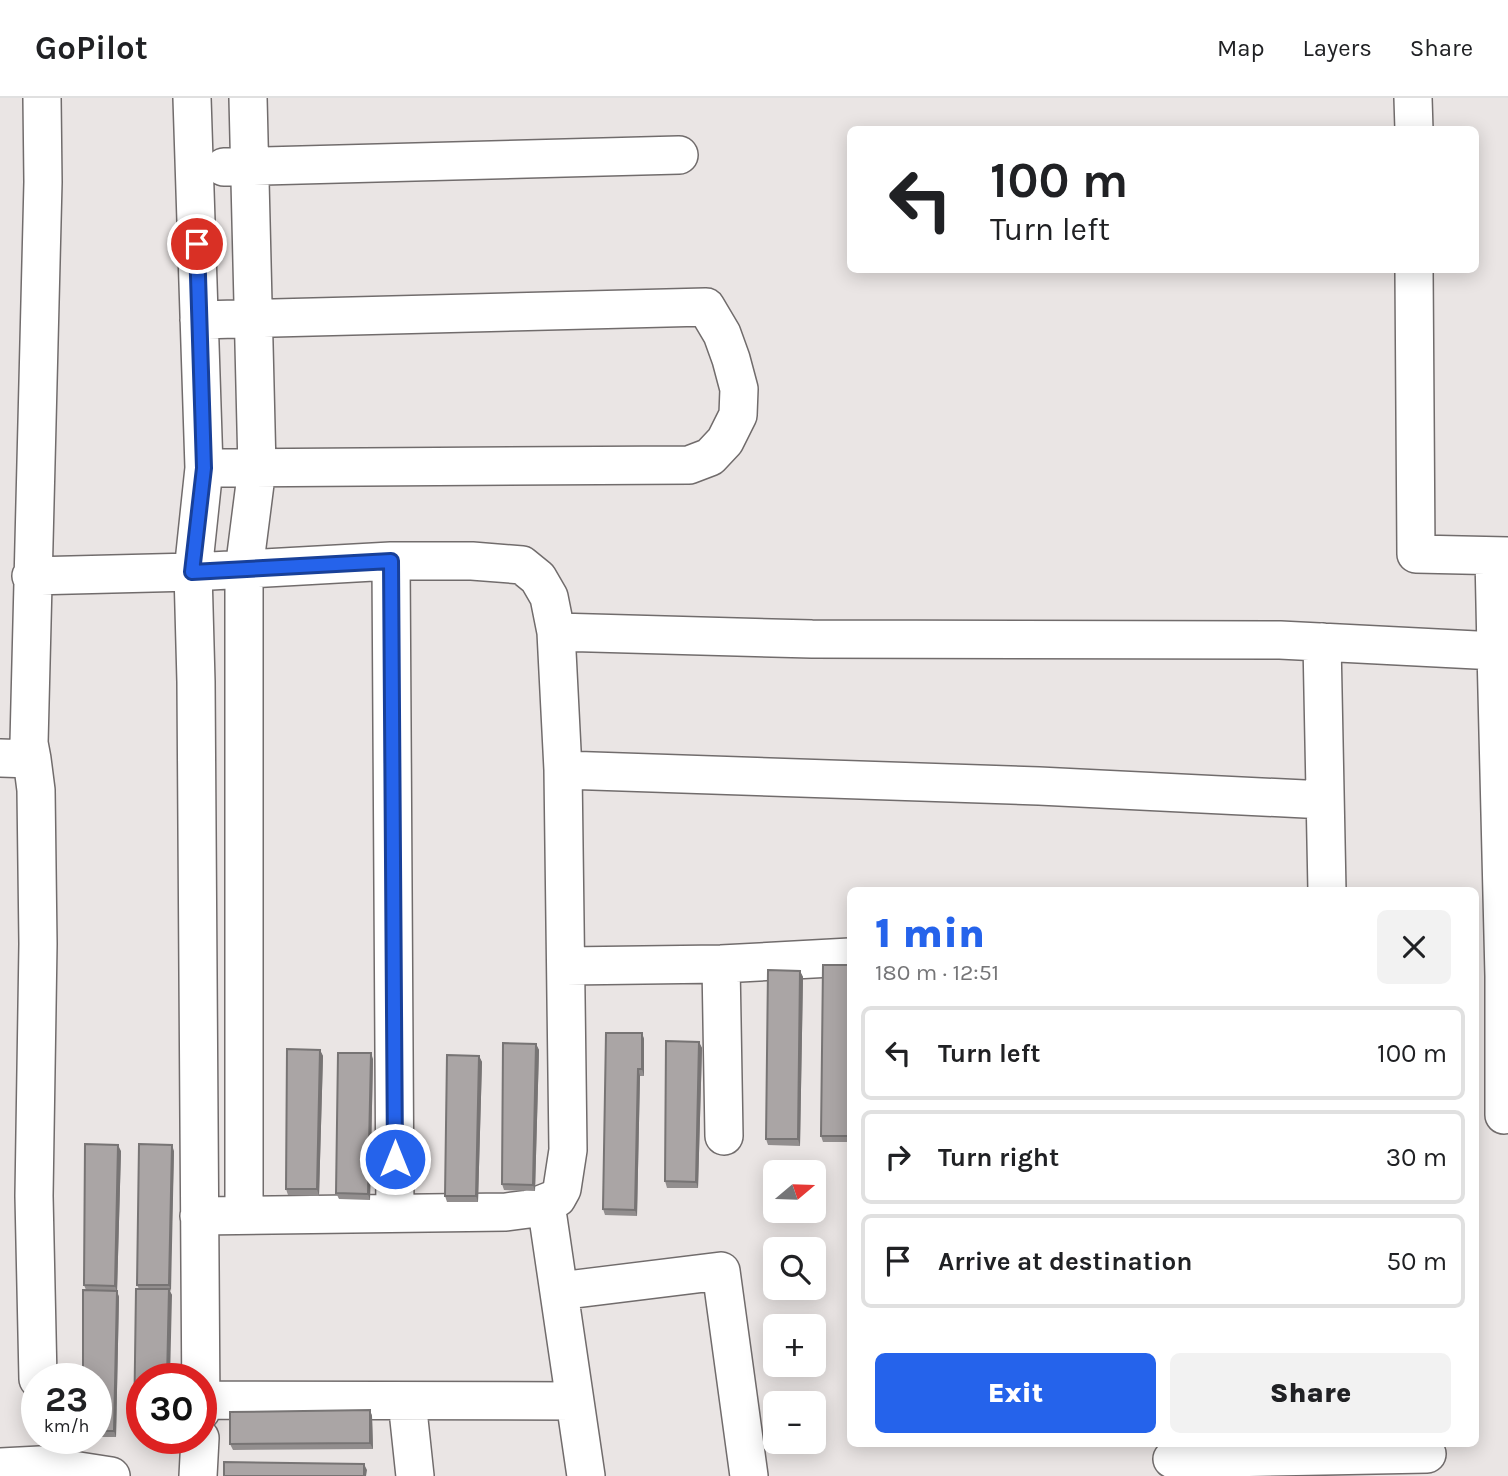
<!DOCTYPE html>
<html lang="en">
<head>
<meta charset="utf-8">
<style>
	:root { --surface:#fff; --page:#f2f2f2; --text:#202124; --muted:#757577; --line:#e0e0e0; --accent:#2563eb }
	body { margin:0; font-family:Karla,sans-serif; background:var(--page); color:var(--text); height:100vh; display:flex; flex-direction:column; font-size:26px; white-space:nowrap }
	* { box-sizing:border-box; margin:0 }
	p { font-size:23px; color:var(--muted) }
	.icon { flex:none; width:38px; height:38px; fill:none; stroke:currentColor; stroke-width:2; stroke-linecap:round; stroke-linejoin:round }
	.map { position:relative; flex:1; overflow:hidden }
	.details { position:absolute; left:847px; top:789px; width:632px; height:560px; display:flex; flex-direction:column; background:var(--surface); border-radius:10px; box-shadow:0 4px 18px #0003 }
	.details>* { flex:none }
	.top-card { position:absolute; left:847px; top:28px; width:632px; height:147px; border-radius:10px; box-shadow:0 4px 18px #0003; background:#fff; color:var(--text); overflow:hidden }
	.needle { width:46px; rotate:71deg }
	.tools { position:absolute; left:763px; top:1062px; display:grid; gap:14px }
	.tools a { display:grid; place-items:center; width:63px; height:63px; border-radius:10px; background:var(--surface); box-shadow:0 4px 18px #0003; font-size:35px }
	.speed { position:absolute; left:21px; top:1265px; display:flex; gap:14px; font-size:35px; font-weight:700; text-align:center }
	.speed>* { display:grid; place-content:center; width:91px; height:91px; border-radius:50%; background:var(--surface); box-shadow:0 4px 18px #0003; line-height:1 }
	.speed small { font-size:18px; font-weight:400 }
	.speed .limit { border:10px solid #d22; background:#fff; color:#111 }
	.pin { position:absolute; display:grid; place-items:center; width:60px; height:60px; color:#fff; margin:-30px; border:4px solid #fff; border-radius:50%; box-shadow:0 2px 7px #0007 }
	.me { position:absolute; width:77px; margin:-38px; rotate:0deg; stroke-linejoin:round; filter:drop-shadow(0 0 5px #0008) }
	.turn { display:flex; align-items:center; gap:24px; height:147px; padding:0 28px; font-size:32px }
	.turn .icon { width:91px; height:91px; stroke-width:2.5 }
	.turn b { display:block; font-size:49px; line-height:60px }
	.round { display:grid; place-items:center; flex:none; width:74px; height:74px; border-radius:10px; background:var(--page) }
	.overview { display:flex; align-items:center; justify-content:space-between; height:119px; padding:0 28px }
	h1 { font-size:42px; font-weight:800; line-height:52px; color:var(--accent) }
	.primary-button { display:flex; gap:14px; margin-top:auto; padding:14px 28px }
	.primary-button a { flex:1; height:80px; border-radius:10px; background:var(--accent); color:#fff; font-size:28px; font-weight:800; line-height:80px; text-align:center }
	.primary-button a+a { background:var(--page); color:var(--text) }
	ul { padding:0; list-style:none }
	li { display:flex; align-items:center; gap:21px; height:94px; margin:0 14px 10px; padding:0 14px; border:4px solid var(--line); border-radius:10px }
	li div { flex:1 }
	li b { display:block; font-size:26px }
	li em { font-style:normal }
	header { display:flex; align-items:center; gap:42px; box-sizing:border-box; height:98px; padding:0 35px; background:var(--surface); border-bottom:2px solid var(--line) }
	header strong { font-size:33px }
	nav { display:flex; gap:38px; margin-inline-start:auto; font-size:24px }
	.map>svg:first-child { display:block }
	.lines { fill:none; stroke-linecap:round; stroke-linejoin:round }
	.street-casing { stroke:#716c6c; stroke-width:40 }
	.street { stroke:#fff; stroke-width:37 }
	.wall { fill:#928e8e }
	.shaded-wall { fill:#777474 }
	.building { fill:#aaa5a5; stroke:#777474; stroke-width:2 }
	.route-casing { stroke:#184099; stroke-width:18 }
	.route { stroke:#2563eb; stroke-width:12 }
</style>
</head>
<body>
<header>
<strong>GoPilot</strong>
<nav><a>Map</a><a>Layers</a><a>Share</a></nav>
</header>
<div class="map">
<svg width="1508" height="1378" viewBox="0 0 1508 1378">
	<rect width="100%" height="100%" fill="#eae5e4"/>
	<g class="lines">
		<g class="street-casing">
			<path id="street" d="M192 0 204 370 193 474 196 584 201 1313
				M1413 0 1414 32
				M224 69 679 57
				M1414 172 1416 456 1508 458
				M199 222 706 209 722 236 731 261 739 291 738 317 725 343 710 359 689 367 204 370
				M1494 458 1496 553
				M391 463 395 1115
				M31 478 193 474 391 463H472L522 467 538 480 549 499 556 534 563 672 568 1052 562 1091 557 1100 529 1111 506 1114 199 1118
				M556 534 812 541 1280 542 1496 553 1504 878V1017
				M1322 544 1327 793
				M0 660 32 661 29 645 43 84 42 0
				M32 661 36 692 38 846 34 1098 38 1281
				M563 672 1039 688 1325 702
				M721 866 724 1038
				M566 868 721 866 850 859
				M546 1106 586 1378
				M244 1117V472L257 370 248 0
				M559 1193 721 1173 749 1378
				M202 1302 575 1303
				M407 1303 415 1378
				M1172 1361 1427 1356
				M0 1369 40 1367 111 1378
				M198 1378 200 1340"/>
		</g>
		<use href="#street" class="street"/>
	</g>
	<path class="wall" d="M850 867V1044H823L821 1038Z
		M800 873 803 879 800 1048 768 1047 766 1041Z
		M642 935 644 941V978H640L637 1118 605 1117 603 1111Z
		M699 944 702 950 698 1090H667L665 1083Z
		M536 946 539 952 535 1093 504 1092 502 1086Z
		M320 952 323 958 319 1098 288 1097 286 1091Z
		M479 958 482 964 478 1104H447L445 1098Z
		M373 961 370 1102 339 1101 336 1095Z
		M121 1053 117 1194 119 1199 116 1339H96V1281L86 1192 84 1187Z
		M174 1053 170 1194 172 1197 142 1281V1338H136L134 1332 139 1191 137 1187Z
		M370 1312 372 1318 373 1351 233 1352 230 1346Z"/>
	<path class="shaded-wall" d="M800 873 803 879 800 1048 798 1041Z
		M642 935 644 941V978L642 971Z
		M699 944 702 950 698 1090 696 1084Z
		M536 946 539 952 535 1093 533 1087Z
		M320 952 323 958 319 1098 317 1091Z
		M371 955 373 961 370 1102 368 1096Z
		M479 958 482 964 478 1104 476 1098Z
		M638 971 640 978 637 1118 635 1112Z
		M118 1047 121 1053 117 1194 115 1188Z
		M172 1047 174 1053 171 1194 169 1187Z
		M169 1191 172 1197 170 1281H167Z
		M117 1193 119 1199 116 1339 114 1333Z
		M370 1312 372 1318 373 1351 370 1345Z
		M364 1366 367 1372 366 1378H364Z"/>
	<path class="building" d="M823 867H850V1038H821Z
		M768 872 800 873 798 1041H766Z
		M606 935H642V971H638L635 1112 603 1111Z
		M666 943 699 944 696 1084 665 1083Z
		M503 945 536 946 533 1087 502 1086Z
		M287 951 320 952 317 1091H286Z
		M338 955H371L368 1096 336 1095Z
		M447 957 479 958 476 1098H445Z
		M85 1046 118 1047 115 1188 84 1187Z
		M139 1046 172 1047 169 1187H137Z
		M136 1191H169L167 1281H142V1332H134Z
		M83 1192 117 1193 114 1333H96V1281H83Z
		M370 1312V1345L230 1346V1314Z
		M224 1364 364 1366V1378H224Z"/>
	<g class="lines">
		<g class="route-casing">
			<path id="route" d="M197 146 204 370 192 474 391 463 395 1061"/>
		</g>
		<use href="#route" class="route"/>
	</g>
</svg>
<div class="tools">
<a><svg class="needle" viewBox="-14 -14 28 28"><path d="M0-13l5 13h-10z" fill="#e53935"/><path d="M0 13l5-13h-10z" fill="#757577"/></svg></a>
<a><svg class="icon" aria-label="search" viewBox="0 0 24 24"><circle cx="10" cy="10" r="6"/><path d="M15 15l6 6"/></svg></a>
<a>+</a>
<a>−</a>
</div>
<div class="speed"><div>23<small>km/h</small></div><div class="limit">30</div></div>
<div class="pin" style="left:197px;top:146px;background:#d93025"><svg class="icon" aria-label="arrive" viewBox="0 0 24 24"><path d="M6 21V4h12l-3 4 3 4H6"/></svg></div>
<svg class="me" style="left:395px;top:1061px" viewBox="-20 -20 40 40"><circle r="17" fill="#2563eb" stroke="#fff" stroke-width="3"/><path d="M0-11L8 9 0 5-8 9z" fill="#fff"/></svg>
<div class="top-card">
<div class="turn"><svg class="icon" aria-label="left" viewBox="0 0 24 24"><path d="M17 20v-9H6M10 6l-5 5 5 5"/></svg><div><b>100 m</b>Turn left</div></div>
</div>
<section class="details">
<div class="overview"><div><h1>1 min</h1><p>180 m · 12:51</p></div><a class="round"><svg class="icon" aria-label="close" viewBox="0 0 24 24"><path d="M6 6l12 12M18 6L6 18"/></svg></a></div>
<ul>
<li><svg class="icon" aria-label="left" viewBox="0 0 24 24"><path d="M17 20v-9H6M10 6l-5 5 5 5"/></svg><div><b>Turn left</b></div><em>100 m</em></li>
<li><svg class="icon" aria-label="right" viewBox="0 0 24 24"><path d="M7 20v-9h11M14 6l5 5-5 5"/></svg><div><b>Turn right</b></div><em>30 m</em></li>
<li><svg class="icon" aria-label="arrive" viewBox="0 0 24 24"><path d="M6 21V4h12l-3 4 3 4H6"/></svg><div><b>Arrive at destination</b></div><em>50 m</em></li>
</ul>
<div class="primary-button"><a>Exit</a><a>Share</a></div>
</section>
</div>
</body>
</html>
